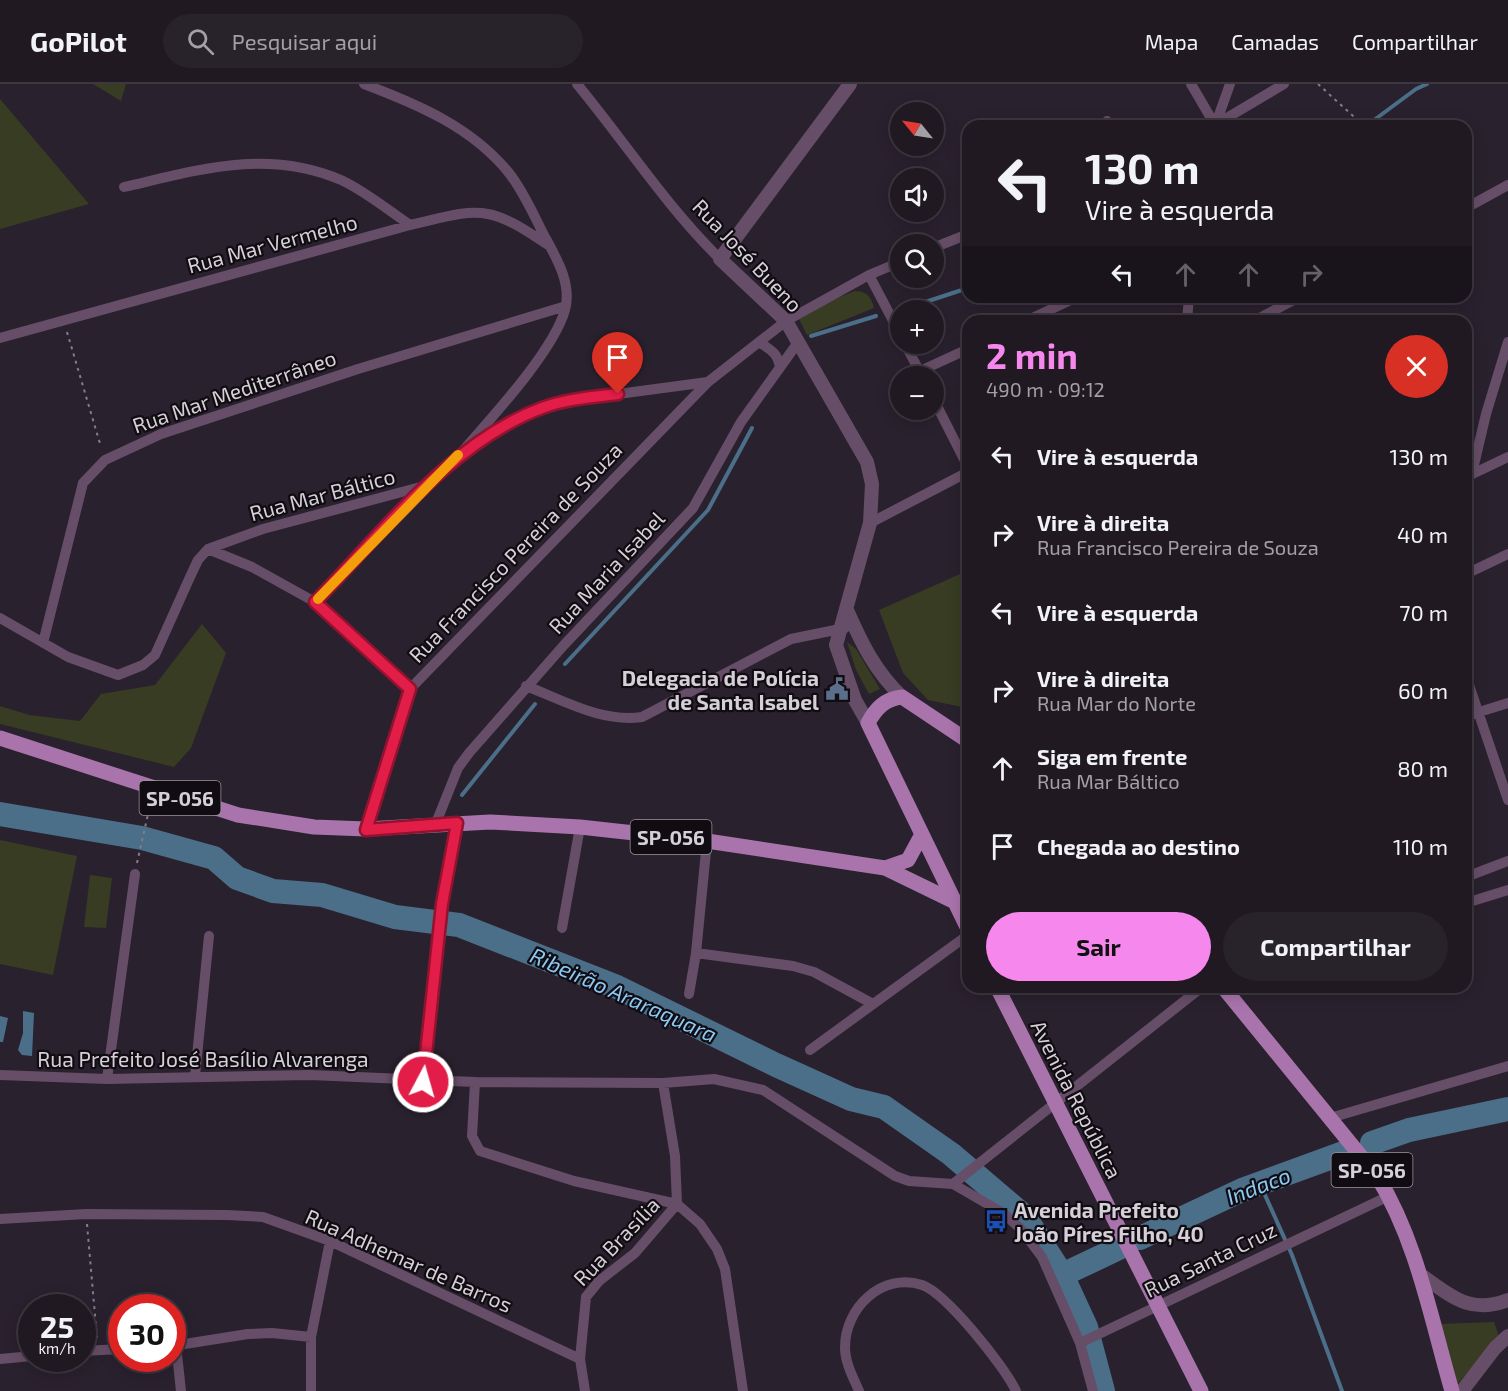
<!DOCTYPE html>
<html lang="pt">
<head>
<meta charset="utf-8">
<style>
	:root { --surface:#201922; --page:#28222a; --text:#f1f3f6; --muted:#a2a0a5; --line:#3d3840; --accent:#f688ed }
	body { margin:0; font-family:"Exo 2",sans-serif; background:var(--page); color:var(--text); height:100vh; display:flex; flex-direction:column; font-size:22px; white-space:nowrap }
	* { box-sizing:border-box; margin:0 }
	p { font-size:20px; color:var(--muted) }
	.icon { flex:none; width:33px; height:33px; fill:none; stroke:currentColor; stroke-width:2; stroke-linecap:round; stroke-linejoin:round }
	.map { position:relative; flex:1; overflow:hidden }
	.details { position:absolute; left:962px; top:231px; width:510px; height:678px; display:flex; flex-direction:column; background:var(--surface); border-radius:18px; box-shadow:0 3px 15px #0003,0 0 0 2px var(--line) }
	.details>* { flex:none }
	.top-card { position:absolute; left:962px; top:36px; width:510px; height:183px; border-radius:18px; box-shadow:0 3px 15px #0003,0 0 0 2px var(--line); background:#201922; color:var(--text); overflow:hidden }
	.needle { width:39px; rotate:300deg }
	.fabs { position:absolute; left:890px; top:18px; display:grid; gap:12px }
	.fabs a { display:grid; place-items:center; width:54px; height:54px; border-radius:50%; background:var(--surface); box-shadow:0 3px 15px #0003,0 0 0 2px var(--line); font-size:30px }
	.speed { position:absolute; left:18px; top:1210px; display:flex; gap:12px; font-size:30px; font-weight:700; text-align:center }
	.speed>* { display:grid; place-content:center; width:78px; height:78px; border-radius:50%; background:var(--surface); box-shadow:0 3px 15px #0003,0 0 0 2px var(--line); line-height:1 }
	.speed small { font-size:15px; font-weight:400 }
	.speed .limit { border:9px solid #d22; background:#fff; color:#111 }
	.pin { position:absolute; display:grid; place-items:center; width:51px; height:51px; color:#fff; margin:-62px -26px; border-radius:50% 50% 50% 0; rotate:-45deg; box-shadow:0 0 6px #0007 }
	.pin .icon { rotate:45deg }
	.me { position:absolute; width:66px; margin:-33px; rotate:6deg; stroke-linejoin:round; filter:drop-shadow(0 0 4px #0008) }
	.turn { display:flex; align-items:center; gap:21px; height:126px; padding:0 24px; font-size:27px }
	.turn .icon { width:78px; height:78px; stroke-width:2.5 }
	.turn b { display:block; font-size:42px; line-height:51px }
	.lanes { display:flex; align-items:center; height:57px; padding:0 24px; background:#0003; justify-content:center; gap:30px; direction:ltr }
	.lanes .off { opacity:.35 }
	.round { display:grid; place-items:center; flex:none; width:63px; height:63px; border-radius:32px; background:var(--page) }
	.overview { display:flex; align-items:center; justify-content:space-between; height:102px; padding:0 24px }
	h1 { font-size:36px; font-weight:700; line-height:45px; color:var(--accent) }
	.action { display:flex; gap:12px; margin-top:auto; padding:12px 24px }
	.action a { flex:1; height:69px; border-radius:36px; background:var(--accent); color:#111; font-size:24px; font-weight:700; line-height:69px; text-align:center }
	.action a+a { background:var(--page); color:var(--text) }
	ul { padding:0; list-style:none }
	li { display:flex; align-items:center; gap:18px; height:78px; padding:0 24px }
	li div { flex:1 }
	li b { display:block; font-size:22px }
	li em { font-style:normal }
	header { display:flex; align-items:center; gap:36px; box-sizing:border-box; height:84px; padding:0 30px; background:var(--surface); border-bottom:2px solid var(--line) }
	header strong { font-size:28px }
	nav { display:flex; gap:33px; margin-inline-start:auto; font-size:21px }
	.search { width:420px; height:54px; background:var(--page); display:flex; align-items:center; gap:15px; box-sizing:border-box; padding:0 21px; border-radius:33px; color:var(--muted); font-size:22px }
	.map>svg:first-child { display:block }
	.green { fill:#373c22 }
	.water { fill:#4b6f89 }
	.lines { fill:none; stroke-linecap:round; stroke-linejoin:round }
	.stream { stroke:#4b6f89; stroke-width:4 }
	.river { stroke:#4b6f89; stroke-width:24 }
	.path { stroke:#857d87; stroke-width:2; stroke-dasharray:3 4.5; stroke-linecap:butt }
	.minor { stroke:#674e68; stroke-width:10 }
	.tertiary { stroke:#674e68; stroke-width:14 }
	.primary { stroke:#a974ac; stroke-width:15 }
	.route-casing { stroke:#92132f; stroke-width:15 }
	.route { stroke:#e11d48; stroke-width:10 }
	.slow { stroke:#f59e0b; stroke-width:10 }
	.labels { text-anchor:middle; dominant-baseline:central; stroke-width:4.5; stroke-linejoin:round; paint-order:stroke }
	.shield { fill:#100c12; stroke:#9a949c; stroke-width:1.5 }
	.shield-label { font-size:20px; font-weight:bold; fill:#d5cfd7 }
	.street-label { font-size:21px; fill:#d5cfd7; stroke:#100c12 }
	.poi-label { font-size:21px; font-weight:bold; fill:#d5cfd7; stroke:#100c12; text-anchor:end }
	.water-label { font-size:22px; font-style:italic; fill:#8bc9f5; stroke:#100c12 }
</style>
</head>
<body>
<header>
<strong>GoPilot</strong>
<div class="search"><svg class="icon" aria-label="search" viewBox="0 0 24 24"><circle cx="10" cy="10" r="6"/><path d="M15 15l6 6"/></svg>Pesquisar aqui</div>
<nav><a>Mapa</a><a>Camadas</a><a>Compartilhar</a></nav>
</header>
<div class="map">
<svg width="1508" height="1307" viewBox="0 0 1508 1307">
	<rect width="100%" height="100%" fill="#2a212e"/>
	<path class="green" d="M93 0H126L121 17Z
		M0 15 89 120 0 145Z
		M855 207C867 207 872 214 874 224L807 251 799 235 832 216Z
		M967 487 968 620 962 623 928 616 903 589 879 526Z
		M202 540 226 569 191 664 174 683 0 640V622L29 631 80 637 101 610 155 601Z
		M847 558 856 565 880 605 869 610 856 586Z
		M0 756 77 772 53 891 0 880Z
		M90 791 112 794 106 844 84 843Z
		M1494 1238 1499 1252 1454 1304 1439 1240Z"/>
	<path class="water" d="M23 927 34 929 32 972 22 971 18 966 23 949Z
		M0 932 8 934 3 958H0Z"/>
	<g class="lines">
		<path class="stream" d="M1366 42 1416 5 1427 0
			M904 225 968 204
			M811 252 876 232
			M565 580 708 426 752 344
			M462 711 535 620
			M1260 1100 1292 1171 1342 1307"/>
		<path class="river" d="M0 730 142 754 214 774 237 794 273 807 322 811 395 833 459 841 617 903 776 981 851 1015 884 1023 951 1070 1025 1133 1062 1191 1086 1243 1103 1307
			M1372 1059 1409 1046 1508 1025
			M1140 1154 1242 1106 1346 1068
			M1062 1191 1119 1164"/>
		<path class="path" d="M1318 0 1364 42
			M67 248 101 363
			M137 779 151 717
			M87 1140 97 1254"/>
		<path class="minor" d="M364 0C417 20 472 43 509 89 524 108 534 132 545 153 557 175 572 200 565 226 553 268 491 334 461 369
			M577 0C625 58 666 122 720 175
			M1191 0 1215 41 1284 0
			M1107 37V42
			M1215 42 1230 0
			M124 103C198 86 267 64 341 96 365 107 388 126 410 141
			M1466 124 1508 101
			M933 164 968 150
			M869 191 900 250
			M1026 237 1077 213
			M1187 237 1189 213
			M1254 237 1299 213
			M0 254 410 141C435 136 464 125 488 130 510 134 532 151 550 162
			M759 258C771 266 778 269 780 284
			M905 260 922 292
			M920 287 968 265
			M933 314 968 383
			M1472 389 1486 330 1508 258
			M1466 393 1508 373
			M870 439 968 388
			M208 465 252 483 315 518 410 605
			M1466 490 1508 470
			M315 518 461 369 518 334 543 324 573 316 708 298
			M0 534 68 573 118 591 143 581 155 571 190 493 198 476 208 465 263 445 428 401
			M43 559 83 399 105 376 161 350 358 285 566 222
			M1466 592 1508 716
			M526 602C563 616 602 639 642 633L791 555 845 544
			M1466 632 1508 619
			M436 739 458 684 469 669 564 561 693 424 741 338 799 257
			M366 745 410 605 708 298 786 237 869 191 900 178
			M1466 793 1508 777
			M1466 819 1508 806
			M562 844 580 743
			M696 869 793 882 814 888 873 920
			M689 910 696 869 707 757
			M810 966 968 851
			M0 991 107 995 310 991 475 998 663 999 714 995 763 1006 895 1092 909 1097 953 1100 1003 1129 1021 1145 1042 1173 1080 1259 1093 1307
			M195 992 209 852
			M107 995 135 790
			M423 998 442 820 457 739
			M475 998 472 1052 480 1067 574 1097 677 1120 700 1140 717 1165 725 1185 743 1307
			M1330 1034 1508 982
			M953 1100 1202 903
			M0 1135 86 1130 227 1131 263 1133 330 1157 580 1275
			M311 1253 330 1157
			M1080 1259 1389 1112
			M176 1261 181 1307
			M172 1262 248 1250 272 1249 311 1253V1307
			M82 1267 122 1265
			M0 1275 32 1272
			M585 1307 580 1275 586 1213 599 1197 635 1169 677 1120 675 1072 663 999
			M859 1307C853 1293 845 1279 845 1263 845 1224 882 1188 922 1201 946 1209 1005 1283 1016 1307"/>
		<path class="tertiary" d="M850 0 720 175 786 237 867 378 872 400 870 439 836 561 855 616 868 639
			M847 526C862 560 875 587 902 613
			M1421 1191C1451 1212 1470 1231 1508 1216
			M1462 1307 1495 1264 1508 1252"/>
		<path class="primary" d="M0 654 238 731 314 743 366 745 490 738 580 743 707 757 885 784 955 818
			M968 657 902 613C885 615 876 624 868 639L968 845
			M885 784 908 776 921 752
			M997 903 1201 1307
			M1223 903 1377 1092C1417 1157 1431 1235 1452 1307"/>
	</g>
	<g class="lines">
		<g class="route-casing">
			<path id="route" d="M423 998 442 820 457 739 366 746 410 605 315 518C381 450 452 357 542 324 566 315 593 313 618 310"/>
		</g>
		<use href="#route" class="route"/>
		<path class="slow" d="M318 515 458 371"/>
	</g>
	<defs>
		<g id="civic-bare" transform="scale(1.8)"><path d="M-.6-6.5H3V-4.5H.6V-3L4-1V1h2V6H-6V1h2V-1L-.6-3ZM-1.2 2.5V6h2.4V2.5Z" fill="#5c6f8a" stroke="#100c12" stroke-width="2.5" paint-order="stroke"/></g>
		<g id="bus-bare" transform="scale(1.8)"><path d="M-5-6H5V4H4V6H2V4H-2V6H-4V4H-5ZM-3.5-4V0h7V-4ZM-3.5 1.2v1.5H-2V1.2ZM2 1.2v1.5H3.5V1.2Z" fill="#1a4fb4" stroke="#100c12" stroke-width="2.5" paint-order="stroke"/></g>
	</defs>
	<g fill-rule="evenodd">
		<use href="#civic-bare" x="837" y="605"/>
		<use href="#bus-bare" x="996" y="1137"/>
	</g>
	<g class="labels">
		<g class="shield">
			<rect x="139.5" y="697" width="81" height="34" rx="4.5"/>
			<rect x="630.5" y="736" width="81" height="34" rx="4.5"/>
			<rect x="1331.5" y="1069" width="81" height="34" rx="4.5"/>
		</g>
		<g class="shield-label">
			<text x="180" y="714">SP-056</text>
			<text x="671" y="753">SP-056</text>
			<text x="1372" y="1086">SP-056</text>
		</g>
		<g class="street-label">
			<text transform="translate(272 159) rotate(-15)">Rua Mar Vermelho</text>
			<text transform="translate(748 171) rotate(46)">Rua José Bueno</text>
			<text transform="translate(234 307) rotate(-19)">Rua Mar Mediterrâneo</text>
			<text transform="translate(322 410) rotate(-15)">Rua Mar Báltico</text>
			<text transform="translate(515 468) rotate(-46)">Rua Francisco Pereira de Souza</text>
			<text transform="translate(606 488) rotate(-47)">Rua Maria Isabel</text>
			<text x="203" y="974">Rua Prefeito José Basílio Alvarenga</text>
			<text transform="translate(1077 1015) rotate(63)">Avenida República</text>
			<text transform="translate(616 1157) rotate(-46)">Rua Brasília</text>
			<text transform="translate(1210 1175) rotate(-26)">Rua Santa Cruz</text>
			<text transform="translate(409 1176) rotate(24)">Rua Adhemar de Barros</text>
		</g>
		<g class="poi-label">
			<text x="819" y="593">Delegacia de Polícia<tspan x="819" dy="24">de Santa Isabel</tspan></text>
			<text x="1014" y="1125" text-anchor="start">Avenida Prefeito<tspan x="1014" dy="24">João Píres Filho, 40</tspan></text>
		</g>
		<g class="water-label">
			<text transform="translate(624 910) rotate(24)">Ribeirão Araraquara</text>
			<text transform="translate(1258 1101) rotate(-21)">Indaco</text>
		</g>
	</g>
</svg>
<div class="fabs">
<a><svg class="needle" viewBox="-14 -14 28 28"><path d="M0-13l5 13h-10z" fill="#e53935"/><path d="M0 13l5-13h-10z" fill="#a2a0a5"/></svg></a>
<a><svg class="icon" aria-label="sound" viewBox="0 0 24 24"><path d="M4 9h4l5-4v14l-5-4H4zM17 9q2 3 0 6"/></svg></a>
<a><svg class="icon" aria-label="search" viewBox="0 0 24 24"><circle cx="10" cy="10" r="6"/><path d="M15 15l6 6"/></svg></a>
<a>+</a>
<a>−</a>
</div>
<div class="speed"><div>25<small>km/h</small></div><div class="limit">30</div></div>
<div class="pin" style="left:618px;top:310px;background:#d93025"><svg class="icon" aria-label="arrive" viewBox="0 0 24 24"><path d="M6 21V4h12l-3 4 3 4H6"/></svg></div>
<svg class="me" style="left:423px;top:998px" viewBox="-20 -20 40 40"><circle r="17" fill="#e11d48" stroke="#fff" stroke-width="3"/><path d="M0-11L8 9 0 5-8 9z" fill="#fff"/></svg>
<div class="top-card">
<div class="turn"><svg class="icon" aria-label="left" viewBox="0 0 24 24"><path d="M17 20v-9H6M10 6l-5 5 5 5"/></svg><div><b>130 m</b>Vire à esquerda</div></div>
<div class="lanes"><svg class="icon" aria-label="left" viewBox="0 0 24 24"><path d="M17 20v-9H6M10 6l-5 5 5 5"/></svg><svg class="icon off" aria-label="ahead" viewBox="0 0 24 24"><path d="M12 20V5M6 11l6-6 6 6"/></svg><svg class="icon off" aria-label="ahead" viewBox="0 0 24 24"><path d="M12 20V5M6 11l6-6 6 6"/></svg><svg class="icon off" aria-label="right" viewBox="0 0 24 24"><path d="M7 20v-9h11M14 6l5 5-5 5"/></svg></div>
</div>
<section class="details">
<div class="overview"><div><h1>2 min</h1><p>490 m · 09:12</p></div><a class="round" style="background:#d93025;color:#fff"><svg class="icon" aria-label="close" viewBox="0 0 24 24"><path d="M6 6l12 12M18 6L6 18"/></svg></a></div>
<ul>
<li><svg class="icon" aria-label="left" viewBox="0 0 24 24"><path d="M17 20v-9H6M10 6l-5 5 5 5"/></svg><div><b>Vire à esquerda</b></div><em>130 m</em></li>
<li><svg class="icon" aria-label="right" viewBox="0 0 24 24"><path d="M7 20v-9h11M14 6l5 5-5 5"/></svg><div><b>Vire à direita</b><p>Rua Francisco Pereira de Souza</p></div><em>40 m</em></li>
<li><svg class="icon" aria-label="left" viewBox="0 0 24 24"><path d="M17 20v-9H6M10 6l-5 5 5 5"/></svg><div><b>Vire à esquerda</b></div><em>70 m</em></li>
<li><svg class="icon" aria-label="right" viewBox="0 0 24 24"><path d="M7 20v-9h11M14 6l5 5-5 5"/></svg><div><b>Vire à direita</b><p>Rua Mar do Norte</p></div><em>60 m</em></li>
<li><svg class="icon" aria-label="ahead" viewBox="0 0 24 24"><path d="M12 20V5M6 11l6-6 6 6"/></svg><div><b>Siga em frente</b><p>Rua Mar Báltico</p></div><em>80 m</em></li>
<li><svg class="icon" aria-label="arrive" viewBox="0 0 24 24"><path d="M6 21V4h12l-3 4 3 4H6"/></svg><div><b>Chegada ao destino</b></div><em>110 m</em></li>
</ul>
<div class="action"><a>Sair</a><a>Compartilhar</a></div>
</section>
</div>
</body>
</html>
